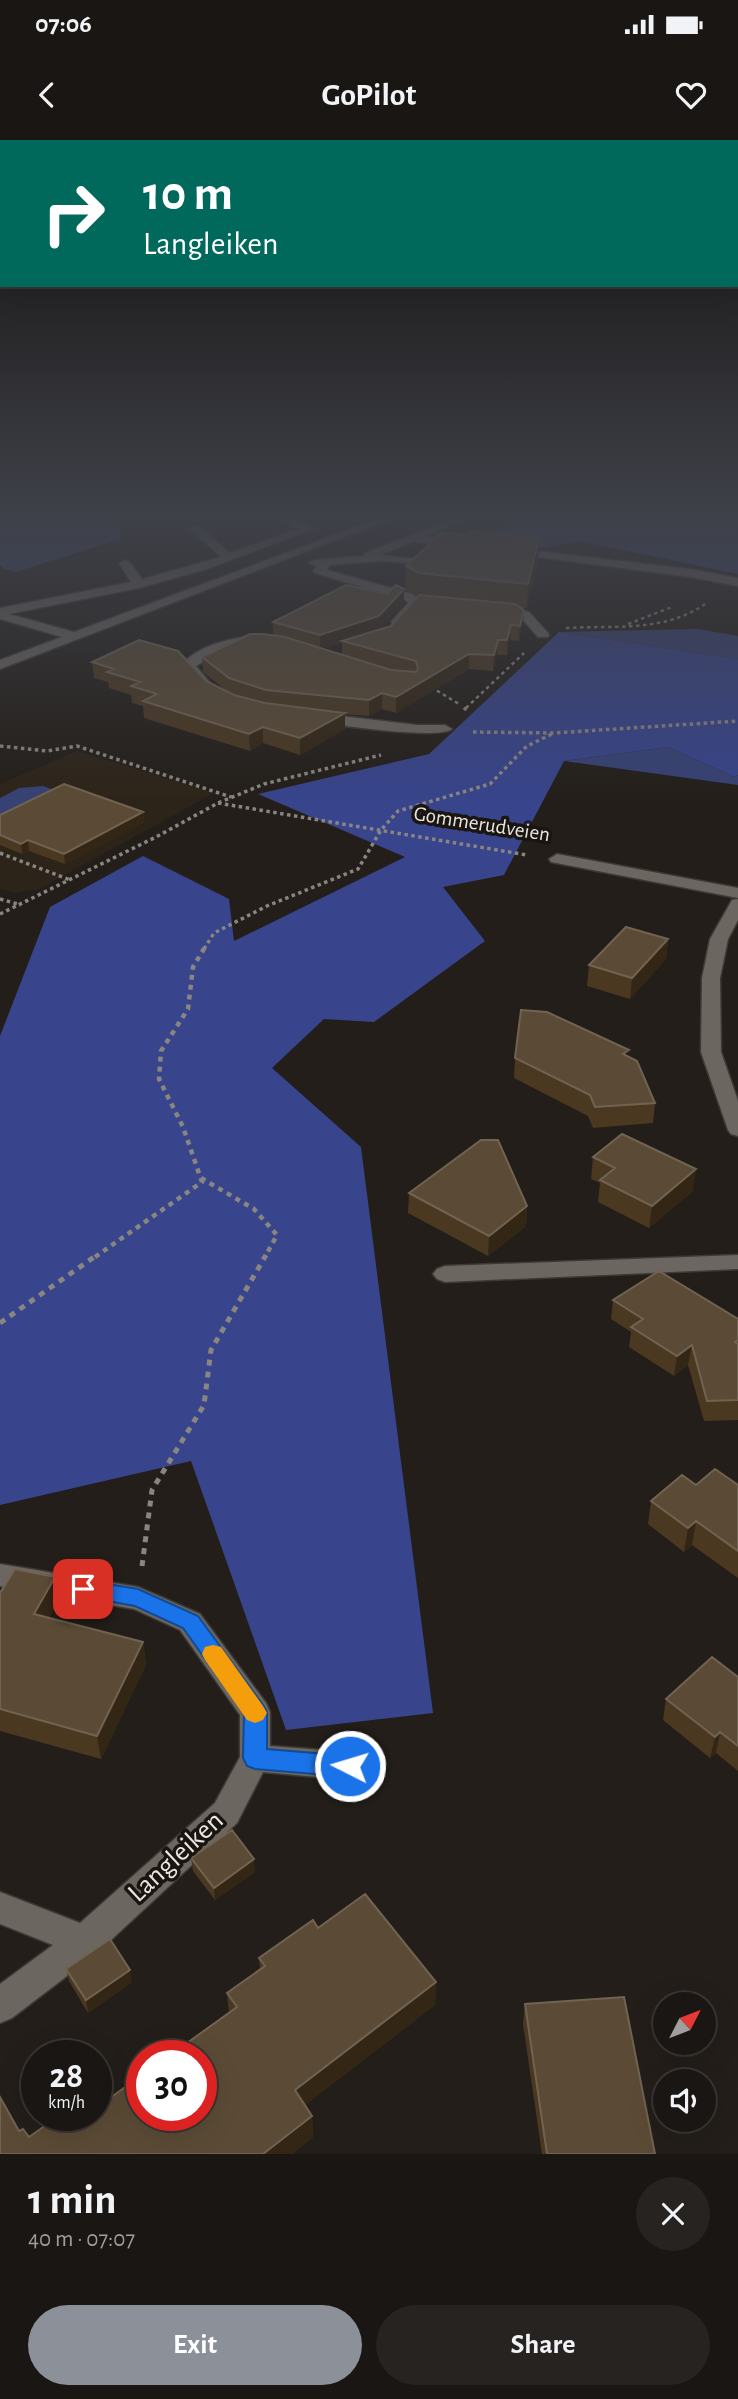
<!DOCTYPE html>
<html lang="en">
<head>
<meta charset="utf-8">
<style>
	:root { --surface:#1a1613; --page:#272321; --text:#f1f3f6; --muted:#9f9fa0; --line:#383533; --accent:#8c9099 }
	body { margin:0; font-family:"Alegreya Sans",sans-serif; background:var(--page); color:var(--text); height:100vh; display:flex; flex-direction:column; font-size:26px; white-space:nowrap }
	* { box-sizing:border-box; margin:0 }
	p { font-size:23px; color:var(--muted) }
	.icon { flex:none; width:38px; height:38px; fill:none; stroke:currentColor; stroke-width:2; stroke-linecap:round; stroke-linejoin:round }
	.map { position:relative; height:2014px; overflow:hidden }
	.sheet { display:flex; flex-direction:column; background:var(--surface); flex:1 }
	.sheet>* { flex:none }
	.guide { position:absolute; left:0px; top:0px; width:738px; height:147px; box-shadow:0 7px 28px #0002,0 0 0 2px var(--line); background:#00695c; color:#fff; overflow:hidden }
	.needle { width:46px; rotate:48deg }
	.buttons { position:absolute; left:653px; top:1852px; display:grid; gap:14px }
	.buttons a { display:grid; place-items:center; width:63px; height:63px; border-radius:50%; background:var(--surface); box-shadow:0 7px 28px #0002,0 0 0 2px var(--line); font-size:35px }
	.speed { position:absolute; left:21px; top:1900px; display:flex; gap:14px; font-size:35px; font-weight:700; text-align:center }
	.speed>* { display:grid; place-content:center; width:91px; height:91px; border-radius:50%; background:var(--surface); box-shadow:0 7px 28px #0002,0 0 0 2px var(--line); line-height:1 }
	.speed small { font-size:18px; font-weight:400 }
	.speed .limit { border:10px solid #d22; background:#fff; color:#111 }
	.pin { position:absolute; display:grid; place-items:center; width:60px; height:60px; color:#fff; margin:-30px; border-radius:14px; box-shadow:0 4px 10px #0006 }
	.me { position:absolute; width:77px; margin:-38px; rotate:275deg; stroke-linejoin:round; filter:drop-shadow(0 0 5px #0008) }
	.turn { display:flex; align-items:center; gap:24px; height:147px; padding:0 28px; font-size:32px }
	.turn .icon { width:91px; height:91px; stroke-width:2.5 }
	.turn b { display:block; font-size:49px; line-height:60px }
	.round { display:grid; place-items:center; flex:none; width:74px; height:74px; border-radius:37px; background:var(--page) }
	.overview { display:flex; align-items:center; justify-content:space-between; height:119px; padding:0 28px }
	h1 { font-size:42px; font-weight:600; line-height:52px }
	.primary-button { display:flex; gap:14px; margin-top:auto; padding:14px 28px }
	.primary-button a { flex:1; height:80px; border-radius:42px; background:var(--accent); color:#fff; font-size:28px; font-weight:600; line-height:80px; text-align:center }
	.primary-button a+a { background:var(--page); color:var(--text) }
	.status { display:flex; justify-content:space-between; align-items:center; height:49px; padding:0 35px; background:var(--surface); direction:ltr }
	.status svg { height:19px; fill:currentColor }
	header { display:flex; justify-content:space-between; align-items:center; height:91px; padding:0 28px; background:var(--surface); font-size:32px; font-weight:600 }
	.map>svg:first-child { display:block }
	.built { fill:#2d2419 }
	.green { fill:#374274 }
	.forest { fill:#38448b }
	.lines { fill:none; stroke-linecap:round; stroke-linejoin:round }
	.minor-casing { stroke:#3d3936; stroke-width:3 }
	.path-far3 { stroke:#898580; stroke-width:2.5; stroke-dasharray:3.5 3.5; stroke-linecap:butt }
	.path-far2 { stroke:#898580; stroke-width:3.5; stroke-dasharray:3.5 3.5; stroke-linecap:butt }
	.path-far1 { stroke:#898580; stroke-width:4.5; stroke-dasharray:5 5; stroke-linecap:butt }
	.path { stroke:#898580; stroke-width:5; stroke-dasharray:6 6; stroke-linecap:butt }
	.minor { fill:#6c6660; fill-rule:evenodd }
	.wall { fill:#4a3821; fill-rule:evenodd }
	.shaded-wall { fill:#332615 }
	.building { fill:#5b4b36; stroke:#716351; stroke-width:2 }
	.route { fill:#1a73e8; stroke:#114b97; stroke-width:2 }
	.slow { fill:#f59e0b }
	.labels { text-anchor:middle; dominant-baseline:central; stroke-width:7; stroke-linejoin:round; paint-order:stroke }
	.far-street-label { font-size:21px; fill:#e9e6e2; stroke:#1a1510 }
	.near-street-label { font-size:28px; fill:#e9e6e2; stroke:#1a1510 }
</style>
</head>
<body>
<div class="status"><b>07:06</b><svg viewBox="0 0 49 12"><path d="M0 12V9h3v3zM5 12V6h3v6zM10 12V3h3v9zM15 12V0h3v12zM26 1h20v11H26zM47 4h2v5h-2z"/></svg></div>
<header><svg class="icon" aria-label="back" viewBox="0 0 24 24"><path d="M15 5l-7 7 7 7"/></svg>GoPilot<svg class="icon" aria-label="heart" viewBox="0 0 24 24"><path d="M12 20l-8-8c-3-5 5-10 8-4 3-6 11-1 8 4z"/></svg></header>
<div class="map">
<svg width="738" height="2014" viewBox="0 0 738 2014">
	<rect width="100%" height="100%" fill="#231e19"/>
	<path class="built" d="M77 611 214 653 39 749 15 753 0 749V644Z"/>
	<path class="green" d="M0 379H121L120 399 16 432 4 429 0 425Z
		M502 379H738V434L579 401 541 408 473 399 511 382Z
		M698 489 738 496V519L559 492Z
		M668 607 734 637 738 635V645L564 621Z
		M43 646 65 654 0 677V658L19 648Z"/>
	<path class="forest" d="M559 492 738 519V635L734 637 668 607 564 621 504 735 443 747 485 801 374 882 324 879 272 928 361 1007 433 1573 286 1590 191 1321 0 1365V896L50 767 143 716 229 759 234 801 405 717 258 654 429 614Z"/>
	<g class="lines">
		<g class="minor-casing">
			<path id="minor" d="M281 379H294L313 389 207 429 139 448 9 474 74 492 377 379H391L0 529V520L62 497 0 479V468L131 442 119 423 125 420 129 421 142 439 221 417 191 390V386H199L230 413 298 389Z
				M452 379H466L426 396 462 402V406L413 402 380 415 417 419 423 422 421 424 382 421 330 425 327 430 413 454 421 463 401 485 397 486 391 482 408 463 405 460 315 433 313 431 317 426 308 423 314 420 364 416 365 413Z
				M511 408 690 429 738 438V446L690 437 507 413 505 411Z
				M497 465 529 472 549 494 548 497H538L521 478 493 472 491 469Z
				M260 496 265 497V503L226 509 196 526 211 544 209 547H199L181 525C200 504 233 497 260 496Z
				M316 573 417 585H445L452 589C440 600 331 585 311 580L309 577Z
				M557 714 738 748V758L551 722 549 719Z
				M738 759V780L728 799 720 838 721 912 738 961V996L731 994 728 990 701 912 702 838 710 799 732 760Z
				M738 1115V1129L445 1142 437 1139 433 1134 437 1129 445 1126Z
				M0 1424 138 1447 200 1474 266 1563 270 1572V1606L350 1612 361 1616 365 1626 361 1636 350 1640 263 1632 237 1683 97 1813 12 1878 0 1883V1844L53 1805 0 1784V1752L80 1783 215 1663 240 1617V1575L180 1490 134 1469 0 1446Z"/>
		</g>
		<path class="path-far3" d="M628 484 672 467
			M566 488C614 485 663 493 705 464
			M431 547 459 564
			M466 568 524 513"/>
		<path class="path-far2" d="M464 570 468 566
			M473 592 554 593 738 581
			M0 606 47 611 77 606 231 657
			M218 663 527 715
			M0 713 70 740
			M0 759 21 765
			M0 774 156 697 218 663 264 644 381 615
			M204 809 214 793 267 766 358 729 381 690 398 671 490 644 527 606 554 593"/>
		<path class="path-far1" d="M201 1038 254 1069 277 1095 265 1117
			M95 1117 202 1042 183 987 159 939 161 911 188 869 193 827 205 807"/>
		<path class="path" d="M0 1183 97 1115
			M142 1426 152 1350 204 1265 211 1210 266 1115"/>
		<use href="#minor" class="minor"/>
	</g>
	<path class="wall" d="M538 423 527 468H521L523 484 519 501 510 500 507 515H497L493 531 469 529 396 573 382 569 369 576 345 574V589L300 615 263 603 250 611 144 578 143 566 132 563 131 555 109 548 108 542 94 538 92 522 206 541 229 553 203 532 202 517 273 495V482L404 464 379 490 391 486 418 457 405 450 406 426ZM342 503V515L323 509Z
		M143 672 144 682 65 724 29 711 22 714 0 705V675Z
		M668 799 666 819 630 859 587 846 589 825Z
		M628 916 655 963 653 983 593 988 588 976 514 938 515 918Z
		M593 1017 693 1051 649 1088 598 1062 600 1043 591 1039Z
		M409 1053 527 1066 526 1086 488 1116 408 1073Z
		M613 1160 738 1179V1280L704 1281 688 1225 674 1236 629 1207 631 1192 611 1179Z
		M696 1345H738V1438L692 1405 684 1412 648 1384 651 1361Z
		M0 1453 59 1460 49 1478 143 1502 146 1525 101 1619 0 1591Z
		M738 1537V1631L716 1613 710 1618 663 1580 666 1559Z
		M191 1718 255 1732 215 1760 193 1731Z
		M318 1788 436 1842 435 1865 305 1965 312 1976 313 1997 292 2014H0L19 1991 29 1997 96 1976 229 1873 227 1853 260 1829 259 1818Z
		M66 1829 132 1842 88 1873 69 1841Z
		M525 1864 655 2014H542L523 1884Z"/>
	<path class="shaded-wall" d="M253 379H279L254 384Z
		M539 399 538 423 527 468 528 444Z
		M404 449V464L379 491 342 501V503L320 510V495Z
		M524 470 523 484 519 501 520 486Z
		M511 485 510 500 507 515V500Z
		M498 500 497 515 493 531 494 515Z
		M469 514V529L396 573V557Z
		M382 553V569L369 576V560Z
		M345 573V589L300 615V598Z
		M263 587V603L250 611 249 594Z
		M143 672 144 682 65 724 64 714Z
		M28 700 29 711 22 714 21 704Z
		M668 799 666 819 630 859 632 838Z
		M696 1029 693 1051 649 1088 652 1066Z
		M527 1066 526 1086 488 1116 489 1096Z
		M692 1205 688 1225 674 1236 677 1216Z
		M696 1381 692 1405 684 1412 688 1388Z
		M55 1437 59 1460 38 1497 34 1474Z
		M143 1502 146 1525 101 1619 97 1596Z
		M720 1592 716 1613 710 1618 715 1597Z
		M254 1719 255 1732 215 1760 214 1748Z
		M130 1830 132 1842 88 1873 86 1860Z
		M436 1842 435 1865 296 1972 295 1950Z
		M312 1976 313 1997 292 2014H263Z"/>
	<path class="building" d="M471 391 539 399 528 444 419 433 406 426 442 392 467 395Z
		M346 445 387 454 396 445 404 449 379 476 320 495 273 482Z
		M419 455 515 464 524 470 520 486 511 485 507 500H498L494 515 469 514 396 557 382 553 369 560 266 550 229 538 202 517 250 494H263L285 497 391 530 416 532 418 529 416 521 342 501 391 486Z
		M139 500 178 511 206 541 234 555 265 563 345 573 300 598 263 587 249 594 143 561 157 554 131 546 140 542 107 532 114 529 92 522Z
		M64 644 143 672 64 714 28 700 21 704 0 695V675Z
		M626 787 668 799 632 838 589 825Z
		M521 870 547 872 629 910 623 914 637 921 655 963 595 967 590 955 515 918Z
		M622 994 696 1029 652 1066 600 1040 615 1028 593 1017Z
		M481 1000H498L527 1066 489 1096 409 1053Z
		M659 1131 738 1179V1200L735 1202 738 1204V1260L707 1261 692 1205 677 1216 631 1187 643 1179 613 1160Z
		M715 1329 738 1345V1411L696 1381 688 1388 651 1361 682 1335 696 1345Z
		M15 1429 55 1437 34 1474 143 1502 97 1596 0 1569V1453Z
		M712 1517 738 1537V1606L720 1592 715 1597 666 1559Z
		M232 1690 254 1719 214 1748 191 1718Z
		M365 1754 436 1842 295 1950 312 1976 263 2014H0V1957L19 1991 23 1989 29 1997 59 1976H96V1968L142 1935V1976H201V1916H169L237 1867 227 1853 265 1826 259 1818 313 1780 318 1788Z
		M110 1799 130 1830 86 1860 66 1829Z
		M624 1857 655 2014H547L525 1864Z"/>
	<linearGradient id="sky" x2="0" y2="1"><stop stop-color="#13100e"/><stop offset="0.57" stop-color="#3f4149"/><stop offset="1" stop-color="#3f4149" stop-opacity="0"/></linearGradient>
	<rect width="738" height="661" fill="url(#sky)"/>
	<path class="route" d="M83 1440 138 1449 198 1476 263 1565 267 1572V1609L350 1616 358 1619 362 1626 358 1633 350 1637 255 1629 247 1626 243 1618 244 1574 183 1488 135 1466 75 1455 72 1449 75 1443Z"/>
	<path class="slow" d="M213 1505 221 1507 263 1566 267 1573 263 1580 255 1583 247 1580 205 1520 202 1514 205 1507Z"/>
	<g class="labels">
		<g class="far-street-label">
			<text transform="translate(482 684) rotate(9)">Gommerudveien</text>
		</g>
		<g class="near-street-label">
			<text transform="translate(176 1717) rotate(-43)">Langleiken</text>
		</g>
	</g>
</svg>
<div class="buttons">
<a><svg class="needle" viewBox="-14 -14 28 28"><path d="M0-13l5 13h-10z" fill="#e53935"/><path d="M0 13l5-13h-10z" fill="#9f9fa0"/></svg></a>
<a><svg class="icon" aria-label="sound" viewBox="0 0 24 24"><path d="M4 9h4l5-4v14l-5-4H4zM17 9q2 3 0 6"/></svg></a>
</div>
<div class="speed"><div>28<small>km/h</small></div><div class="limit">30</div></div>
<div class="pin" style="left:83px;top:1449px;background:#d93025"><svg class="icon" aria-label="arrive" viewBox="0 0 24 24"><path d="M6 21V4h12l-3 4 3 4H6"/></svg></div>
<svg class="me" style="left:350px;top:1626px" viewBox="-20 -20 40 40"><circle r="17" fill="#1a73e8" stroke="#fff" stroke-width="3"/><path d="M0-11L8 9 0 5-8 9z" fill="#fff"/></svg>
<div class="guide">
<div class="turn"><svg class="icon" aria-label="right" viewBox="0 0 24 24"><path d="M7 20v-9h11M14 6l5 5-5 5"/></svg><div><b>10 m</b>Langleiken</div></div>
</div>
</div>
<section class="sheet">
<div class="overview"><div><h1>1 min</h1><p>40 m · 07:07</p></div><a class="round"><svg class="icon" aria-label="close" viewBox="0 0 24 24"><path d="M6 6l12 12M18 6L6 18"/></svg></a></div>
<div class="primary-button"><a>Exit</a><a>Share</a></div>
</section>
</body>
</html>
